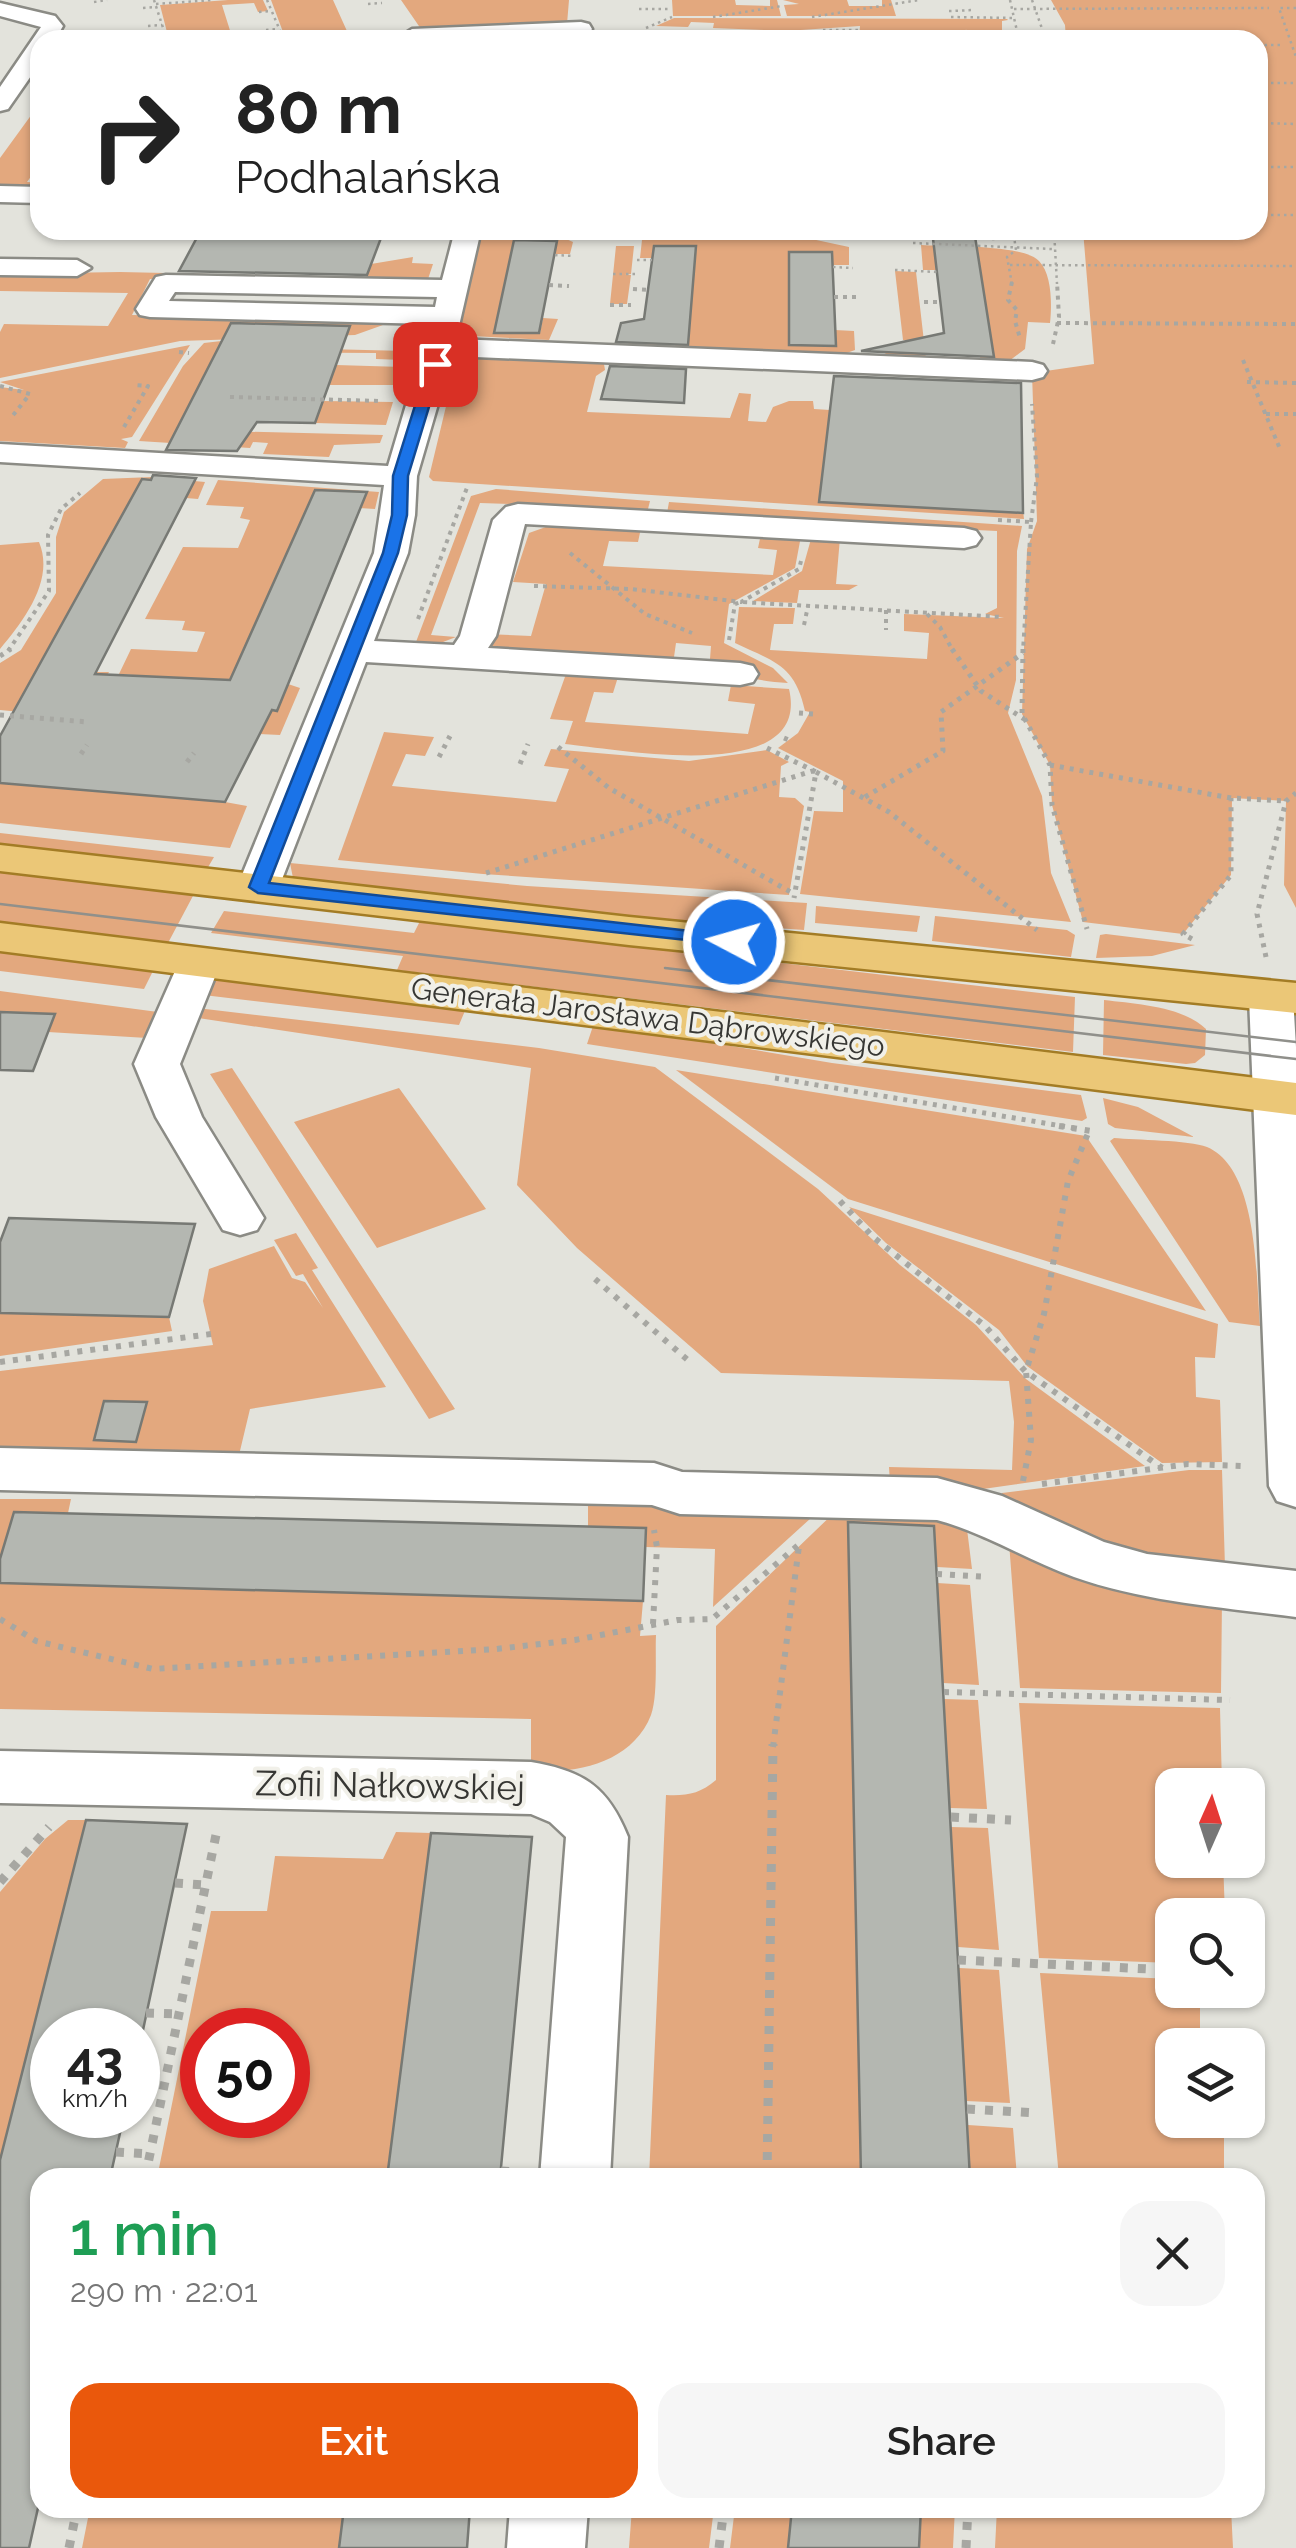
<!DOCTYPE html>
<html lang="en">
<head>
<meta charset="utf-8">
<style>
	:root { --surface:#fff; --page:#f6f6f6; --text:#222; --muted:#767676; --accent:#ea580c }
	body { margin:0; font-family:Raleway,sans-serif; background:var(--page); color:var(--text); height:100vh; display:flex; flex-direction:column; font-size:38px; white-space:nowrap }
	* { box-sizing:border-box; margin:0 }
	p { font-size:32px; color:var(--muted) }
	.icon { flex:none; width:55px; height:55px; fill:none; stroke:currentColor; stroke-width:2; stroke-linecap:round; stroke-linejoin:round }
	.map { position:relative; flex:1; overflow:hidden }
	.side { position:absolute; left:30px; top:2168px; width:1235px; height:350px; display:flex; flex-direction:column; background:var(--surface); border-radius:30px; box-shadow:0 2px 8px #0004 }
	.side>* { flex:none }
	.top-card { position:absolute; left:30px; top:30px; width:1238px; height:210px; border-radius:30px; box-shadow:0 2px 8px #0004; background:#fff; color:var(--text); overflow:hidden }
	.needle { width:65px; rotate:3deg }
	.tools { position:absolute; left:1155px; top:1768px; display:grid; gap:20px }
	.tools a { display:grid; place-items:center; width:110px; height:110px; border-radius:20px; background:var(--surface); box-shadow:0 2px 8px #0004; font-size:50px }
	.speed { position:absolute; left:30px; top:2008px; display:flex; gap:20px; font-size:50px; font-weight:700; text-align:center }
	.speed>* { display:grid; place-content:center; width:130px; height:130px; border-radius:50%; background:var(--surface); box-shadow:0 2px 8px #0004; line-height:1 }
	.speed small { font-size:25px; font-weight:400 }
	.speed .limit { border:15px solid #d22; background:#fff; color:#111 }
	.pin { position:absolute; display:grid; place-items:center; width:85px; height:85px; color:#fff; margin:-42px; border-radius:20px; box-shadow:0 5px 15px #0006 }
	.me { position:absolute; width:110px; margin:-55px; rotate:276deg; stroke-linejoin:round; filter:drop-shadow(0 0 8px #0008) }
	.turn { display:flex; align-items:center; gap:35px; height:210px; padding:0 40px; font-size:45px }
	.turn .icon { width:130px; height:130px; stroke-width:2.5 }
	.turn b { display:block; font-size:70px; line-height:85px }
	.round { display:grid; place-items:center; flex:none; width:105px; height:105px; border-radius:30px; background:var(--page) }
	.headline { display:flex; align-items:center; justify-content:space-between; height:170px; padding:0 40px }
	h1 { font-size:60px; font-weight:600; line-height:75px; color:#1e9e55 }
	.button { display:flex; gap:20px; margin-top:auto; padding:20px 40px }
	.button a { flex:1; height:115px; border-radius:30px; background:var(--accent); color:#fff; font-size:40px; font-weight:600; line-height:115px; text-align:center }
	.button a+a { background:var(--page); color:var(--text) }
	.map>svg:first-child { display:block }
	.green { fill:#e3a87e; fill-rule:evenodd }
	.building { fill:#b4b7b1; stroke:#777974; stroke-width:2.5 }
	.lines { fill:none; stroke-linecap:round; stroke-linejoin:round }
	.minor-casing { stroke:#8b8b85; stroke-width:5 }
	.major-casing { stroke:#a37c25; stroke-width:5 }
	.path-far4 { stroke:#a7a7a2; stroke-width:2.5; stroke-dasharray:2.5 4; stroke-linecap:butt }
	.path-far3 { stroke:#a7a7a2; stroke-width:4; stroke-dasharray:4 5; stroke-linecap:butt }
	.path-far2 { stroke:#a7a7a2; stroke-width:5; stroke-dasharray:4 6; stroke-linecap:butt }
	.path-far1 { stroke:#a7a7a2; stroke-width:6; stroke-dasharray:5 8; stroke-linecap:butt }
	.path { stroke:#a7a7a2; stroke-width:9; stroke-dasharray:8 10; stroke-linecap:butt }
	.minor { fill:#fff; fill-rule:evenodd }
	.major { fill:#ebc777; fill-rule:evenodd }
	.tram { stroke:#90908b; stroke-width:2.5 }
	.route { fill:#1a73e8; stroke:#114b97; stroke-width:2.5 }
	.labels { text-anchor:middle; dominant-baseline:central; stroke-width:8; stroke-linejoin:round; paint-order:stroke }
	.street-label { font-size:30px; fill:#363633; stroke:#f1f0e9 }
	.near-street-label { font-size:35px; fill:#363633; stroke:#f1f0e9 }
</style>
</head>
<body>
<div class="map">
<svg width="1296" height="2548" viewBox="0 0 1296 2548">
	<rect width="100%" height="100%" fill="#e3e3dc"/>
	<path class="green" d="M228 0H263L268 11 258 12 254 3 222 5 233 40H169L160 5Z
		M271 0H333L351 40H286Z
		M401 0H569L567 24 421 29Z
		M672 0H735L736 5 770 6V0H777L781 16H673Z
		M783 0H847L849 6H882V0H891L896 16H787L784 5 799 4Z
		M1051 0H1296V908L1284 885 1286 801 1232 798 1231 875 1183 934 1083 922 1052 805 1050 765 1022 714 1027 549 1037 521 1032 373 1094 364 1083 230H1258V40H1066L1065 25Z
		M674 18 1007 19 1008 20 1002 21V40H968L966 29 965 40H859L860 26 786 31 713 28 714 23 691 22 688 27 656 26Z
		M40 103V164L27 182 40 183V188L0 187V158Z
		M477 230H537L536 236 564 238 573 242 570 254H555L557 241H514L495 333H540L543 318 558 319 549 340 452 335Z
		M643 231 807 238 849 247V265H833L832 252H789L835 330 854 331 855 350 841 355 675 348 676 342 658 340 657 347 628 346 632 323 689 339 696 247 654 246 652 258H640Z
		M921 245C946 247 1023 244 1039 261 1052 274 1052 305 1050 323L1028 322 1025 349 1009 361 980 363V356L993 351 978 257 936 256V270H923Z
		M616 246H634L631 274H625L631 275 627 304H610Z
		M413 257 412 263 433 264 428 279 366 278 371 264Z
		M895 271 916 272 926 359 886 357 884 346 908 341 903 340Z
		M120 272 256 275 253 281 150 279 132 315 397 320 355 335 180 341 0 378V332L4 324 108 326 128 293 0 291V274Z
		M239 339 325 349 406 351 403 360 376 359V353L226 352 178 430 383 435 380 443 334 445 329 457 263 454 268 443 253 442 250 448 139 441 183 366 204 343Z
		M190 345 132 437 121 439 128 442 125 448 0 441V387L24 390 0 382Z
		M475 358 604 364 605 370 596 376 587 412 730 418 739 393 751 394 748 421 766 422 773 407 789 401H813L814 409 830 410 819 502 1023 510 1024 519 433 481 429 477 455 369Z
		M336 365 403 367 398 385H299Z
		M323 401 393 402 386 425 315 423Z
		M152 477 205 482 198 499 186 498 193 482 142 480 95 672H109L84 718 0 710V663L21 650 56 593V537L64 512 103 479Z
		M218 480 379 492 375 509 359 508 365 492 315 490 218 707 277 711 288 684 300 688 280 735 259 734 265 719 134 712 143 690H172L177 678 119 674 131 649 197 652 205 632 182 630 185 621 145 619 183 547 238 548 250 520 240 518 244 507 206 505Z
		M496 489 650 501 648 509 480 503 431 635 456 637 443 642H416L471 496Z
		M669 502 1022 526 1017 551 1016 680 1008 713 1042 796 1051 873 1071 922 800 894 814 811 843 812V781L778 748 798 733 810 712 805 711C795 665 775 662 735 643L739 607 795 608 793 624H774L770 650 927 659 929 633 904 631V614L1004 618 985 614 997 608V531L976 530 975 537 667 513Z
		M557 523 641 528 638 542 609 541 603 566 773 575 777 550 758 548 761 534 801 536 795 568 729 604 724 643 773 668 788 683C758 681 735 677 710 659L711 646 676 643 674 657 666 660 496 651 487 643 486 634 531 636 546 584 513 582 529 533Z
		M840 538 836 584 858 585 849 590H799L797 603 753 601 802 571 811 539Z
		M39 542C55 580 24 620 0 649V545Z
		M566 674 618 677 613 693 594 692 585 722 748 734 755 704 728 701 731 685 789 689C812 787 618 749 565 744L573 721 550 719Z
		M384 732 434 737 425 756 406 754 392 786 556 802 569 769 544 766 551 749 689 761 767 750 789 762 781 766 779 797 795 798 804 806 789 895 483 874 338 860Z
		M0 783 225 802 247 806 230 848 0 823Z
		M0 833 214 857 207 869 0 845Z
		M290 863 527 886 807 903 804 930 649 919 293 878Z
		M0 872 194 894 168 943 0 923Z
		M816 906 920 916 917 932 815 923Z
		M224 911 414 933 420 921 1075 997 1073 1052 397 970 403 956 211 933Z
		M935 916 1067 930 1075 935 1071 957 932 941Z
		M1100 935 1106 934 1195 945 1152 956 1096 958Z
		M0 951 154 969 144 989 0 971Z
		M204 974 467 1006 459 1025 195 994Z
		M0 991 158 1012 147 1038 48 1032 55 1014 0 1012Z
		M1104 1000C1136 1004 1182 1006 1206 1029L1205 1055 1195 1063 1186 1064 1103 1055Z
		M197 1008 539 1048 655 1067 818 1189 900 1265 976 1325 1026 1379 1145 1466 969 1491 890 1483 889 1467 1012 1470 1014 1422 1009 1381 721 1373 577 1248 517 1185 531 1068 185 1016Z
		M594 1023 832 1063 1081 1095 1087 1118 1082 1121 587 1044Z
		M232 1068 455 1409 429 1419 210 1074Z
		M676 1070 1086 1136 1206 1311 848 1199Z
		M399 1088 486 1209 377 1248 294 1122Z
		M1103 1098 1138 1107 1194 1137 1115 1128 1108 1124Z
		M1114 1138C1135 1140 1189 1140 1207 1147 1259 1169 1256 1280 1260 1326L1229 1322 1110 1141Z
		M849 1207 1218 1324 1215 1358 1195 1357 1196 1397 1220 1400 1222 1462 1162 1463 1027 1366 999 1330 886 1243Z
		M296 1233 318 1268 312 1270 386 1387 250 1409 239 1455 0 1446V1371L213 1345 203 1301 209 1269 274 1246 292 1278 305 1282 323 1308 303 1274 296 1276 274 1240Z
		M0 1313 169 1317 172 1331 0 1356Z
		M1189 1470H1222L1225 1567 1150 1564 1004 1508 1002 1493Z
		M0 1499H71L68 1513 14 1512 0 1559Z
		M588 1506 822 1508 713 1607 715 1549 645 1547 646 1528 588 1527Z
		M838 1509 966 1521 972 1569 937 1567 934 1526 848 1523 861 2177 649 2178 666 1795C686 1796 700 1794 716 1780V1626Z
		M1008 1529 1222 1599 1221 1693 1020 1688Z
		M0 1583 643 1601 640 1636 656 1635C655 1656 658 1696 651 1715 633 1762 575 1776 531 1769V1719L0 1709Z
		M937 1583 970 1585 979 1685 943 1683Z
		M944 1699 978 1700 987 1809 950 1808Z
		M1019 1703 1220 1708 1222 1785H1172V1860H1223L1225 1915H1172V1963L1039 1958Z
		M68 1820H86L0 2160V1892L45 1839Z
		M951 1827 988 1828 999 1950 958 1947Z
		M396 1832 431 1833 387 2177 157 2178 211 1911H267L275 1856 383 1859ZM202 2030H288V2115H202Z
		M959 1968 999 1970 1010 2103 966 2101Z
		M1040 1973 1172 1979V1990H1212V1993L1200 1992V2038L1213 2041 1212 2045H1172V2120H1224V2177H1059Z
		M968 2125 1013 2128 1017 2177H970Z
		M90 2508H344L339 2548H82Z
		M632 2508H714L709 2548H629Z
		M735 2508H792L788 2548H730Z
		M921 2508H955L953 2548H919Z
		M997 2508H1231L1233 2548H995Z"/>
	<path class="building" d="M201 230H384L367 275 179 271Z
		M932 230H974L994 357 861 351 944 333Z
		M514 240 557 241 539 333H494Z
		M654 246H696L688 345 616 342 621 323 644 319Z
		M789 252H832L836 346 789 345Z
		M231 323 350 326 315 423 257 422 237 451 166 450Z
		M610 366 686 369 684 403 601 399Z
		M834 376 1021 383 1023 513 819 502Z
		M153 475 196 478 95 674 230 680 315 490 367 492 277 711 272 710 225 802 0 783V736L142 479 151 480Z
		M0 1012 55 1014 33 1071 0 1070Z
		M9 1218 195 1224 169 1317 0 1313V1242Z
		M104 1401 147 1402 136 1442 94 1440Z
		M14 1512 646 1528 643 1601 0 1583V1559Z
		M848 1522 934 1526 970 2178H861Z
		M86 1820 187 1824 143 2030H52V2115H124L110 2178H40V2499L29 2548H0V2160Z
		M431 1833 532 1837 500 2178H387Z
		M344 2508H470L467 2548H339Z
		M792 2508H921L919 2548H788Z"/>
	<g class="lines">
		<g class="minor-casing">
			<path id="minor" d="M0 3 55 16 63 26 55 40H40V63L8 109 0 111V87L41 27 0 16Z
				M581 22 589 24 592 29 589 34 404 40 401 36 412 29Z
				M0 186 40 187V203L0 202Z
				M455 230H481L456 339 1032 362 1043 365 1047 371 1043 377 1032 380 452 356 417 476 415 515 408 553 374 641 454 645 460 636 493 520 506 507 518 504 964 528 976 531 981 538 976 545 964 548 525 524 496 636 488 648 740 663 753 666 758 674 753 682 740 685 366 662 279 887 273 896 258 899 243 896 237 887 374 553 384 485 0 462V444L388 466 430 324 150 317 140 315 136 309 156 277 166 275 442 280ZM175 292 437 297 435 307 169 301Z
				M0 259 77 260 91 268 77 276 0 275Z
				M200 949 215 953 221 962 180 1064 202 1117 264 1218 257 1230 240 1235 223 1230 156 1117 134 1064 179 962 185 953Z
				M1271 984 1286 988 1293 997 1296 1047V1507L1277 1501 1269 1486 1249 997 1256 988Z
				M0 1448 654 1463 682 1472 937 1478 1002 1496 1104 1542 1147 1554 1296 1571V1617C1221 1607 1145 1602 1074 1577 1027 1560 985 1533 937 1520L680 1514 652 1505 0 1490Z
				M0 1751 531 1762C584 1771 608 1787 628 1837L610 2178H540L566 1837 550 1822 531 1814 0 1803Z
				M510 2508H588L585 2548H507Z"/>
		</g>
		<g class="major-casing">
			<path id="major" d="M0 845 629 917 1296 983V1013L629 945 0 871Z
				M0 923 1296 1083V1115L0 951Z"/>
		</g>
		<path class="path-far4" d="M154 0 167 40
			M267 0 284 40
			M1010 0 1019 40
			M1032 0 1046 40
			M94 2 107 0
			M156 4 213 0
			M368 4 382 3
			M143 8 157 7
			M1296 8H1279L1296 57
			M639 9H669
			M1014 9 1269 8
			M949 11 974 10
			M259 12 272 11
			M713 17 782 6
			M812 17 919 0
			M951 17 1015 18
			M148 26 162 25
			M646 28 672 17
			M266 30 279 29
			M819 40 820 30H860
			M853 40 855 29
			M1258 45H1282
			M1258 83H1295
			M1258 123 1296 124
			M1258 167H1296
			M1258 215H1296
			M1054 230 1057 284
			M927 238 997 239 1013 234
			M881 239 882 230
			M913 243 1052 249
			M555 255 574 256
			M637 260H652
			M1010 265 1296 266
			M833 267 853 268
			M895 270 937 272
			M613 274H635
			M1012 284 1007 257 1016 250 1013 230"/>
		<path class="path-far3" d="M1012 282 1008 300 1017 310 1015 321 1020 338
			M549 285 569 286
			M633 289 648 290
			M834 297H856
			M924 302H941
			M610 305H631
			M1057 323 1296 324
			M1053 344 1059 317 1057 282
			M179 352 189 353
			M1243 360 1280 449
			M1247 382 1296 383
			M0 386 30 394 10 419
			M230 397 381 401
			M1266 414H1296
			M124 427 148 386 135 385
			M998 520 1031 522 1023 651
			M1031 522 1037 477 1032 404
			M570 553 645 614 692 633
			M534 586 631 589 741 602 799 569 801 561
			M886 610V630
			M927 614 940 627 953 651
			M418 619 468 485
			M804 625 808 606
			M729 640 735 604 741 602 1001 617
			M8 651 49 591 48 535 61 509 80 493"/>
		<path class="path-far2" d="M952 649 981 691 1024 719
			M1023 649 1022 714 1050 765 1052 805 1087 929
			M0 656 11 649
			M799 713 814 714
			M0 715 88 722
			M784 738 789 740
			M558 747 609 788 794 894
			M767 748 816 772 794 898
			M81 754 87 745
			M439 757 450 736
			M187 762 194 753
			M520 764 528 744
			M1050 765 1231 798 1286 801
			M816 772 889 812 1037 930
			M865 797 943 751 941 712 1023 653
			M486 873 819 769
			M1192 939 1183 934 1231 875V798
			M1266 957 1257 914 1286 801 1296 793
			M775 1078 1074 1128"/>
		<path class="path-far1" d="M1059 1126 1097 1132
			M840 1201 873 1237 985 1326 1025 1371 1162 1468
			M595 1279 690 1362
			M0 1362 211 1334
			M1023 1481 1031 1440 1026 1371 1044 1314 1068 1181 1089 1131
			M1042 1484 1188 1464 1243 1466
			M937 1574 988 1577
			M0 1619 36 1641 153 1669 496 1649 575 1640 678 1620 712 1619 802 1542
			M653 1624 657 1547 654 1530
			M944 1692 1230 1700
			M773 1747 799 1546"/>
		<path class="path" d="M951 1817 1011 1820
			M0 1882 49 1827
			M175 1883 205 1885
			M958 1960 1172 1970
			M146 2013 179 2014
			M967 2109 1037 2113
			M116 2152 150 2154
			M501 2171 518 2172
			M145 2178 217 1830
			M767 2178 773 1744
			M69 2548 77 2508
			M719 2548 724 2508
			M966 2548 968 2508"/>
		<use href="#minor" class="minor"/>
		<use href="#major" class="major"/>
		<path class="tram" d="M0 904 1296 1059
			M665 968 1296 1042"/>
	</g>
	<path class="route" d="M435 360 442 364 408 476 407 515 398 553 269 883 734 936 744 942 741 946 258 893 249 887 383 553 392 515 393 476 428 364Z"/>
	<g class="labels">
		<g class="street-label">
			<text transform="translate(648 1017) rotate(7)">Generała Jarosława Dąbrowskiego</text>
		</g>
		<g class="near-street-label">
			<text transform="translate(390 1785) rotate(1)">Zofii Nałkowskiej</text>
		</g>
	</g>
</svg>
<div class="tools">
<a><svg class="needle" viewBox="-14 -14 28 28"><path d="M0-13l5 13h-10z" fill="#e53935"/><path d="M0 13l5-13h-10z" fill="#767676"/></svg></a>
<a><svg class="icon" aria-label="search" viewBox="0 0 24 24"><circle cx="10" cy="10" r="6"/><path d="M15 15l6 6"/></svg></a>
<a><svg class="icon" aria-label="layers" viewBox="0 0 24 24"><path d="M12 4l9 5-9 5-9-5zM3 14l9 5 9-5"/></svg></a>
</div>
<div class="speed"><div>43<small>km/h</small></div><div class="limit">50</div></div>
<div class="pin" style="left:435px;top:364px;background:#d93025"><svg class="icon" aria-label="arrive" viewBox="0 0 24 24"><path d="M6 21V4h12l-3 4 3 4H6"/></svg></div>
<svg class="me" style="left:734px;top:942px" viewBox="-20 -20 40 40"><circle r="17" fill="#1a73e8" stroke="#fff" stroke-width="3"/><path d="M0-11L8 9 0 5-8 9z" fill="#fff"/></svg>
<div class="top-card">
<div class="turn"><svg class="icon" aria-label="right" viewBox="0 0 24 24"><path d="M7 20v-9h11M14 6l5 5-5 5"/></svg><div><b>80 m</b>Podhalańska</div></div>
</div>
<section class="side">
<div class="headline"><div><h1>1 min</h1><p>290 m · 22:01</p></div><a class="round"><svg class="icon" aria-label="close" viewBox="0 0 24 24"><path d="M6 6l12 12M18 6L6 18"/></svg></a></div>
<div class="button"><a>Exit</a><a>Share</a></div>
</section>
</div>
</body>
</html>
